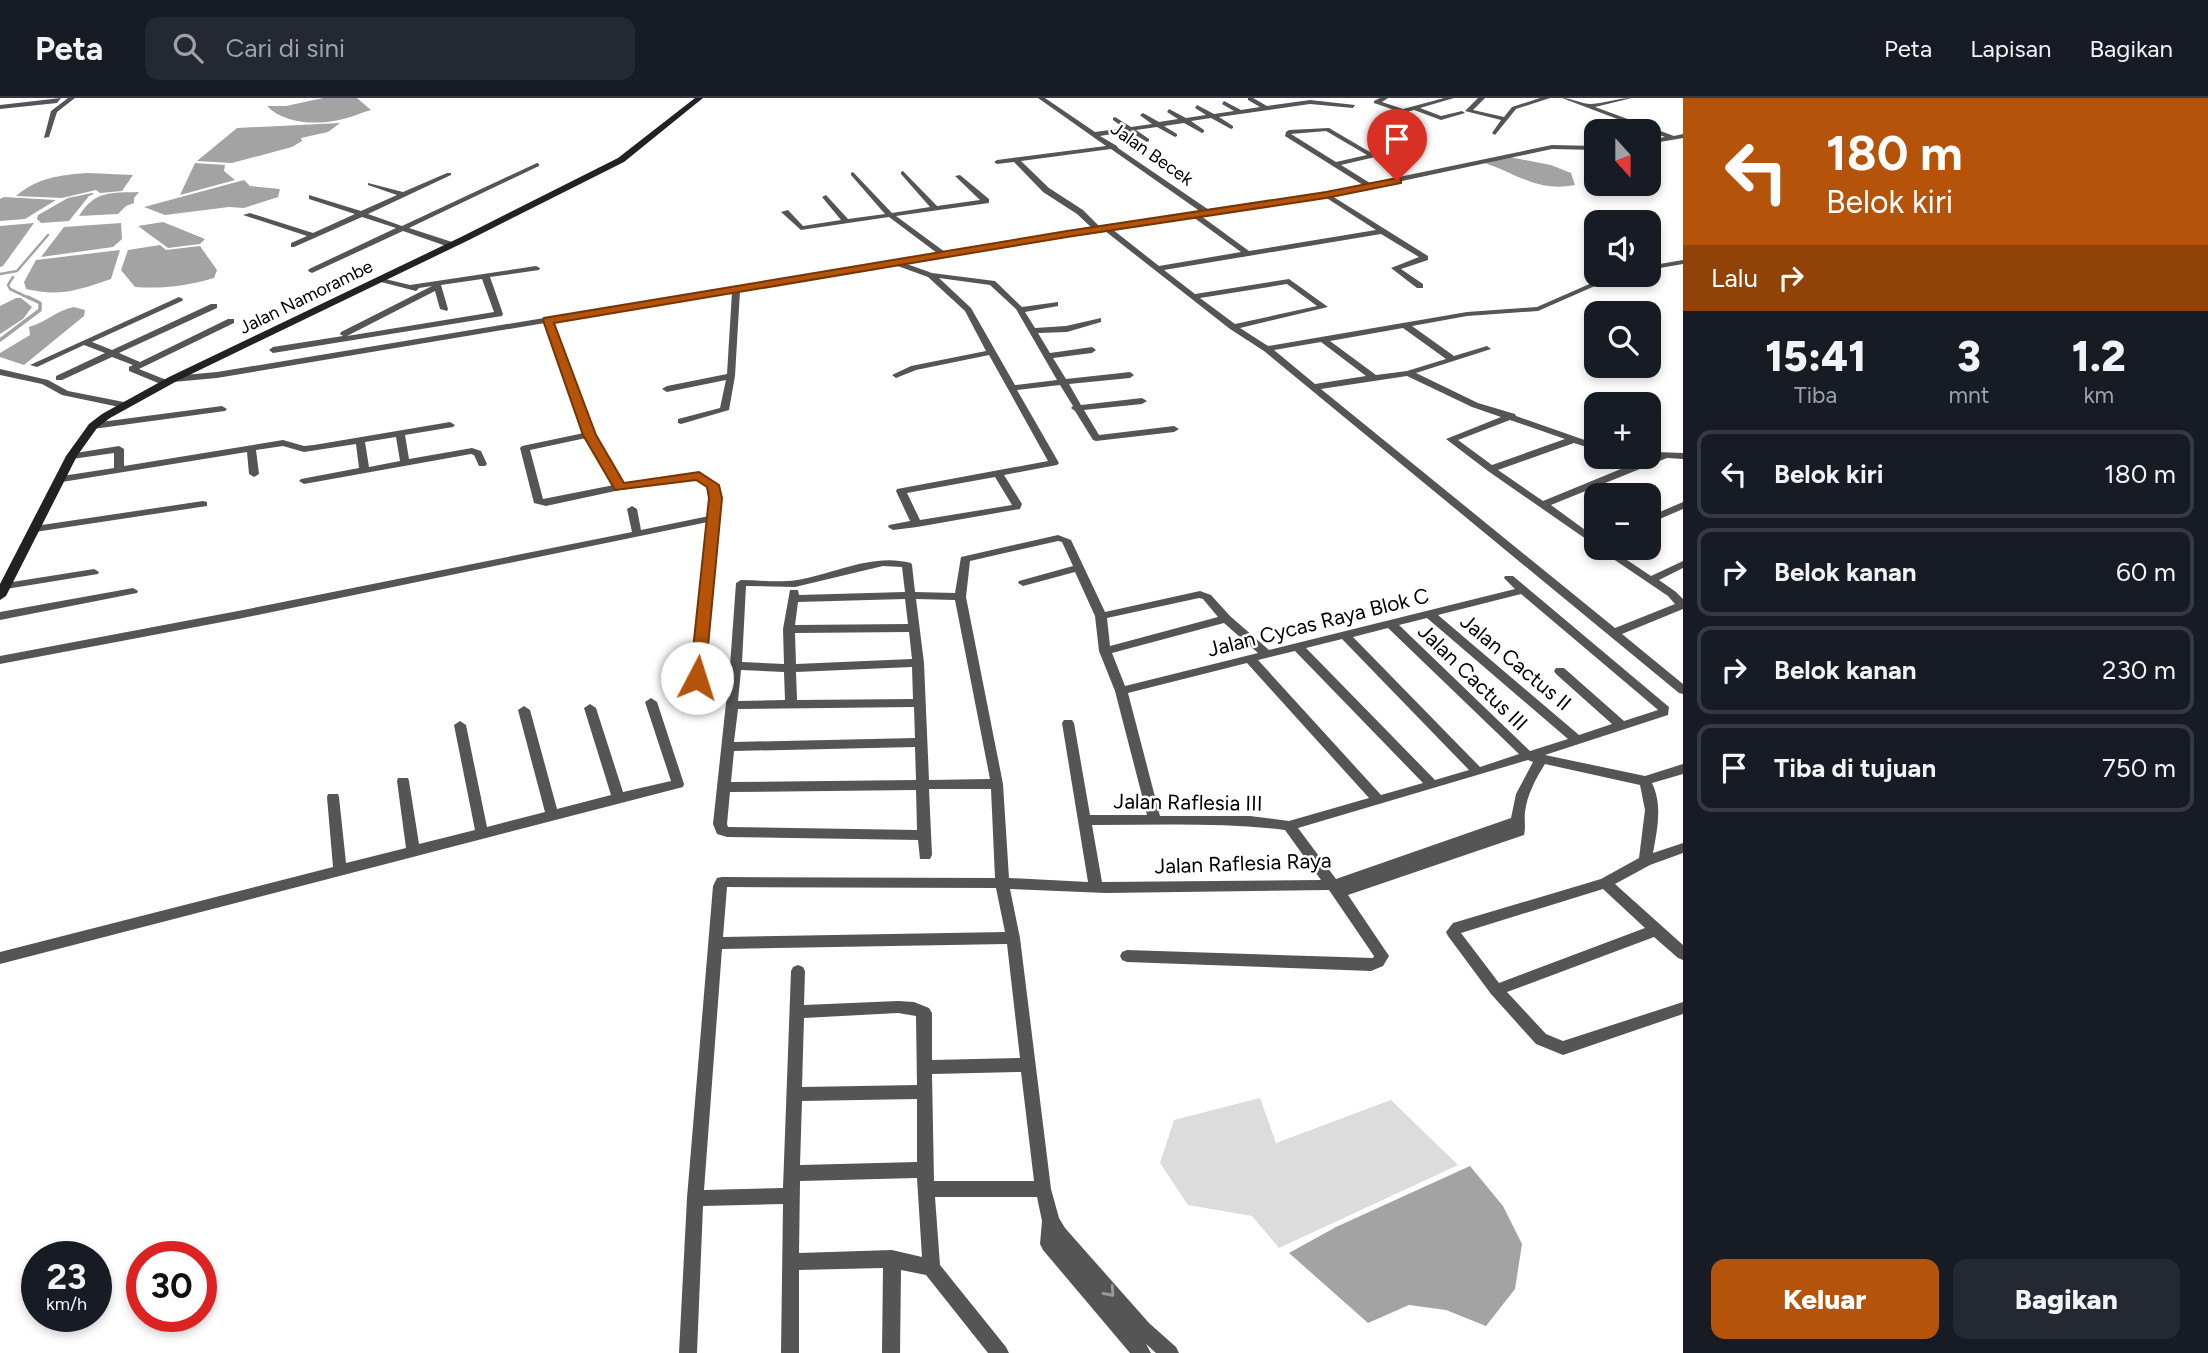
<!DOCTYPE html>
<html lang="id">
<head>
<meta charset="utf-8">
<style>
	:root { --surface:#171b24; --page:#242831; --text:#f1f3f6; --muted:#9ea1a6; --line:#363941; --accent:#b45309 }
	body { margin:0; font-family:Figtree,sans-serif; background:var(--page); color:var(--text); height:100vh; display:flex; flex-direction:column; font-size:26px; white-space:nowrap }
	* { box-sizing:border-box; margin:0 }
	p { font-size:23px; color:var(--muted) }
	.icon { flex:none; width:38px; height:38px; fill:none; stroke:currentColor; stroke-width:2; stroke-linecap:round; stroke-linejoin:round }
	.map { position:relative; flex:1; overflow:hidden }
	.side { display:flex; flex-direction:column; background:var(--surface); width:525px }
	.side>* { flex:none }
	.hud { background:#b45309; color:#fff; overflow:hidden }
	.needle { width:46px; rotate:159deg }
	.buttons { position:absolute; left:1584px; top:21px; display:grid; gap:14px }
	.buttons a { display:grid; place-items:center; width:77px; height:77px; border-radius:14px; background:var(--surface); box-shadow:0 4px 10px #0003; font-size:35px }
	.speed { position:absolute; left:21px; top:1143px; display:flex; gap:14px; font-size:35px; font-weight:700; text-align:center }
	.speed>* { display:grid; place-content:center; width:91px; height:91px; border-radius:50%; background:var(--surface); box-shadow:0 4px 10px #0003; line-height:1 }
	.speed small { font-size:18px; font-weight:400 }
	.speed .limit { border:10px solid #d22; background:#fff; color:#111 }
	.pin { position:absolute; display:grid; place-items:center; width:60px; height:60px; color:#fff; margin:-72px -30px; border-radius:50% 50% 50% 0; rotate:-45deg; box-shadow:0 0 7px #0007 }
	.pin .icon { rotate:45deg }
	.me { position:absolute; width:77px; margin:-38px; rotate:5deg; stroke-linejoin:round; filter:drop-shadow(0 0 5px #0008) }
	.turn { display:flex; align-items:center; gap:24px; height:147px; padding:0 28px; font-size:32px }
	.turn .icon { width:91px; height:91px; stroke-width:2.5 }
	.turn b { display:block; font-size:49px; line-height:60px }
	.then { display:flex; align-items:center; height:66px; padding:0 28px; background:#0003; gap:14px; font-size:26px }
	.eta { display:flex; justify-content:space-evenly; align-items:center; height:119px; text-align:center }
	.eta b { font-size:42px; font-weight:800; line-height:49px }
	.button { display:flex; gap:14px; margin-top:auto; padding:14px 28px }
	.button a { flex:1; height:80px; border-radius:14px; background:var(--accent); color:#fff; font-size:28px; font-weight:800; line-height:80px; text-align:center }
	.button a+a { background:var(--page); color:var(--text) }
	ul { padding:0; list-style:none }
	li { display:flex; align-items:center; gap:21px; height:88px; margin:0 14px 10px; padding:0 14px; border:4px solid var(--line); border-radius:14px }
	li div { flex:1 }
	li b { display:block; font-size:26px }
	li em { font-style:normal }
	header { display:flex; align-items:center; gap:42px; box-sizing:border-box; height:98px; padding:0 35px; background:var(--surface); border-bottom:2px solid var(--line) }
	header strong { font-size:33px }
	nav { display:flex; gap:38px; margin-inline-start:auto; font-size:24px }
	.search { width:490px; height:63px; background:var(--page); display:flex; align-items:center; gap:18px; box-sizing:border-box; padding:0 24px; border-radius:14px; color:var(--muted); font-size:26px }
	main { display:flex; flex:1; min-height:0 }
	.map>svg:first-child { display:block }
	.green { fill:#dcdcdc }
	.water { fill:#a3a3a3 }
	.lines { fill:none; stroke-linecap:round; stroke-linejoin:round }
	.stream-far1 { stroke:#a3a3a3; stroke-width:2.5 }
	.stream { stroke:#a3a3a3; stroke-width:3.5 }
	.street { fill:#555; fill-rule:evenodd }
	.secondary { fill:#222; fill-rule:evenodd }
	.oneway { stroke:#999 }
	.route { fill:#b45309; stroke:#753606; stroke-width:2 }
	.labels { text-anchor:middle; dominant-baseline:central; stroke-width:5; stroke-linejoin:round; paint-order:stroke }
	.far-street-label { font-size:18px; fill:#000; stroke:#fff }
	.street-label { font-size:21px; fill:#000; stroke:#fff }
</style>
</head>
<body>
<header>
<strong>Peta</strong>
<div class="search"><svg class="icon" aria-label="search" viewBox="0 0 24 24"><circle cx="10" cy="10" r="6"/><path d="M15 15l6 6"/></svg>Cari di sini</div>
<nav><a>Peta</a><a>Lapisan</a><a>Bagikan</a></nav>
</header>
<main>
<div class="map">
<svg width="1683" height="1255" viewBox="0 0 1683 1255">
	<rect width="100%" height="100%" fill="#fff"/>
	<path class="green" d="M1260 1000 1276 1045 1391 1002 1458 1067 1279 1150 1252 1118 1188 1107 1160 1065 1174 1022Z"/>
	<path class="water" d="M323 0H357L371 12C360 15 350 20 339 22 316 27 284 26 267 8H286Z
		M340 25 328 34 301 40 302 43 292 49 232 65 197 63 237 30Z
		M1509 59 1551 67 1571 75 1575 87C1538 94 1519 77 1485 65Z
		M195 65 225 67 224 73 235 82 180 97Z
		M87 75 133 77 122 93 100 95 96 92 62 100 16 98C37 80 60 77 87 75Z
		M244 82 250 88 280 91 278 99 244 110 229 109 165 117 144 109Z
		M139 94 134 100V105L126 108 118 116 79 118C95 92 111 95 139 94Z
		M92 95 94 96 89 98 69 123 41 125 37 121 38 117 68 100Z
		M4 99 56 102 25 121 0 123V101Z
		M163 124 205 141 200 146 168 150 138 128Z
		M34 125 3 168 0 169V128Z
		M121 125 122 141 113 149 41 159 64 129Z
		M160 147 166 152 200 148 217 172 214 180C187 188 163 191 135 189L121 172 128 152Z
		M120 152 111 181C79 192 60 199 26 191L24 184 36 162Z
		M16 200H21L32 209 23 221 0 236V208Z
		M74 209 85 212 84 218 24 267 0 259V255L30 237 29 229C47 224 57 212 74 209Z
		M1470 1068 1503 1108 1522 1146 1515 1191 1486 1228 1446 1212 1409 1207 1368 1225 1289 1155 1336 1129Z"/>
	<g class="lines">
		<path class="stream-far1" d="M0 176 17 173 48 137
			M13 179 8 187 10 191 31 201"/>
		<path class="stream" d="M0 242 40 212V205L28 199"/>
		<path class="street" d="M61 0 57 5 0 11V7Z
			M68 0H75L57 14 49 39 44 40 51 13Z
			M1038 0H1045L1095 34 1124 30 1113 22V20L1115 19 1131 29 1152 26 1141 18 1140 17 1143 15 1159 24 1178 21 1167 14 1169 11 1186 20 1206 17 1195 10 1197 7 1214 16 1234 13 1222 6 1224 3 1241 12 1260 9 1248 2V0H1253L1267 8 1310 2 1355 7 1353 10 1310 6 1219 19 1233 28V30L1231 31 1211 20 1191 23 1204 32V34L1202 35 1184 25 1164 28 1177 36V38L1175 39 1157 29 1136 32 1149 41V43L1147 44 1129 33 1100 38 1117 48 1118 50 1209 112 1326 95 1363 87 1285 38 1286 34 1289 32 1329 30 1375 57V59L1341 67 1370 85 1552 47 1596 48V52L1552 51 1332 98 1428 158V162L1401 171 1423 186V190H1417L1391 170 1419 159 1381 136 1164 172 1195 196 1289 181 1328 209 1240 230 1268 248 1467 214 1537 209 1610 177H1620L1538 213 1467 218 1412 228 1454 258 1487 248 1491 251 1416 275 1478 305 1515 316 1516 318 1596 346V352L1574 345 1498 372 1543 403 1655 357 1656 354 1683 355V361L1667 360 1551 407 1596 440V448L1488 373 1446 341 1501 319 1472 309 1407 278 1321 291 1615 530 1675 506 1668 498 1597 450H1609L1651 478 1683 463V470L1659 482 1676 494 1683 501V511L1622 536 1683 586V596L1679 595 1264 253 1230 231 1105 133 1100 135 1097 134 904 165 932 175 995 183 1022 209 1058 204V208L1025 214 1035 230 1066 228 1101 220V224L1067 234 1038 235 1050 255 1092 249 1096 252 1092 255 1053 260 1066 281 1130 274 1134 277 1130 280 1069 286 1081 307 1142 300 1147 303 1142 306 1084 312 1099 337 1174 328 1179 331 1174 334 1096 343 1093 342 1075 313 1071 310 1073 308 1060 287 1017 292 1059 365 1057 367 1004 377 1022 406 1020 411 917 429 893 432 888 429 889 427 910 423 896 393 897 391 1048 363 989 257 916 272 896 280 892 277 911 268 986 253 965 213 928 179 895 167 740 193 735 278 729 312 681 326 678 325V321L720 310 726 282 667 294 662 291 667 288 727 276 732 194 553 224 594 337 623 386 699 375C721 383 720 400 719 420L701 583H693L691 580 708 424 238 521 0 566V558L238 513 632 434 627 411 632 408 637 411 641 432 709 418C710 403 712 389 698 381L620 392 546 408 534 405 520 350 522 348 584 335 545 225 217 280 173 284 169 281 173 278 217 274 937 155 889 119 801 132 781 114 788 112 803 128 841 122 822 99 826 97 848 121 885 116 851 77V75L853 74 892 115 930 109 901 76V74L903 73 937 108 980 102 955 78 960 77 989 101V105L896 118 945 154 1092 130 1077 116 1043 94 1014 64 997 66 994 64 997 62 1106 48ZM1326 33 1367 57 1336 64 1291 36ZM1111 51 1201 114 1100 129 1083 112 1049 90 1021 63ZM1325 99 1376 132 1249 153 1201 118ZM1193 119 1241 154 1159 168 1112 131ZM939 180 990 187 1016 211 1057 282 1015 287 971 210ZM1287 186 1317 208 1235 226 1200 200ZM1403 230 1446 261 1407 273 1376 277 1330 243ZM1321 244 1366 278 1315 286 1274 252ZM1510 322 1565 341 1492 367 1458 342ZM586 340 614 387 543 401 530 352ZM995 379 1012 407 920 422 907 395Z
			M1380 0H1388L1382 4 1403 11 1444 0H1454L1420 10 1441 18 1462 13 1465 15 1441 22 1414 12 1403 15 1374 5V3Z
			M1478 0H1485L1473 12 1504 19 1512 9 1540 0H1550L1516 11 1495 37 1492 35 1501 22 1465 13Z
			M1562 0C1572 0 1581 6 1591 6 1605 5 1618 0 1632 0L1595 9 1674 38 1683 36V40L1648 46V42L1665 39Z
			M537 65 539 66V68L409 130 452 144V148H446L403 133 312 175 308 173 309 171 396 130 362 119 294 149H291V145L307 138 243 117 250 115 313 135 355 116 309 101V97L361 113 397 97 368 87V85L403 94 447 75H451V77L368 116 402 128Z
			M1683 162V166L1648 172V168Z
			M536 168 540 170 539 172 490 179 503 216 502 218 273 255 269 252 273 249 343 238 340 236 341 234 432 188 419 190 416 193 377 183V179L410 187ZM482 181 494 214 347 238 435 193 440 211 447 213 448 211 441 187Z
			M179 199 183 201 182 203 92 244 112 252 211 206H217V210L119 255 140 264 228 221H234V225L139 271 169 283V287H163L129 273V269L133 267 112 259 62 282H56V278L105 255 84 247 37 269 30 267Z
			M0 271 48 282 68 293 124 304 129 307 124 310 62 297 42 286 0 277Z
			M222 308 227 311 225 313 93 331 88 328 93 325Z
			M450 324 455 327 453 329 405 337 409 361 472 350 481 353 487 366 485 368H479L474 357 471 356 304 386 299 383 301 381 359 370 356 346 304 354 283 348 256 352 259 376 254 379 249 376 247 354 62 384 57 381 62 378 114 370V355L72 361 67 358 69 356 119 348 124 351V368L283 342 304 348 314 347ZM396 339 400 363 369 369 365 344Z
			M203 403 207 404V408L35 434 30 431 35 428Z
			M1683 404V411L1648 426V419Z
			M1058 437 1071 442 1105 514 1200 493 1211 497 1230 518 1269 552 1515 491 1504 480 1505 478H1513L1669 609 1668 617 1545 657 1645 678 1683 666V676L1652 685C1663 708 1657 732 1653 755L1683 745V755L1650 767 1615 786 1683 847V862L1678 860 1654 839 1507 894 1546 936 1563 943 1683 904V916L1563 957 1536 946 1491 896 1448 838 1446 834 1453 825 1601 781 1639 760 1645 712 1640 687 1545 666C1536 680 1527 697 1525 714 1524 722 1526 729 1524 737L1348 797 1389 858 1383 868 1371 873 1127 864 1122 862 1120 858 1122 854 1127 852 1373 860 1374 858 1329 792 1106 795 1010 791 1020 840 1051 1091 1059 1120 1065 1130 1149 1225 1176 1249 1179 1255H1156L1146 1246 1151 1255H1130L1043 1152 1040 1146 1042 1123 1037 1099H935L940 1167 1006 1249 1009 1255H988L926 1177 901 1172 900 1255H882L883 1170 799 1172V1255H781L783 1106 703 1108 697 1255H679L687 1100 713 788 717 780 722 779 995 780 991 691H929L932 757 930 761H920L918 742 727 739 717 736 713 726 730 568 736 485 741 482C760 482 778 485 797 482 835 476 871 455 911 465L912 467 915 494 955 495 961 459ZM1058 443 1062 444 1073 468 1019 483 1018 485 1023 488 1075 474 1095 518 1099 553 1115 593 1147 717H1090L1074 625 1072 622H1064L1062 625 1088 784 1009 780 1003 686 966 499 970 463ZM883 468 902 469 905 494 799 497 798 492H790L783 531 784 566 742 564 746 488 795 489ZM1521 496 1657 611 1658 612 1624 623 1564 570H1556L1554 573 1556 576 1612 626 1579 637 1438 517ZM1199 500 1203 501 1218 519 1110 548 1107 520ZM905 501 908 526 795 527 798 504ZM916 501 955 502 990 681 929 682 924 565ZM1427 520 1568 641 1530 653 1399 527ZM1224 525 1258 555 1125 588 1112 555ZM1388 530 1519 656 1480 669 1353 539ZM909 534 912 561 796 566 795 535ZM1342 541 1469 672 1435 682 1306 550ZM1295 553 1423 685 1381 697 1258 562ZM1247 565 1369 700 1289 723 1250 718H1160L1128 595ZM912 569 913 601 797 602 796 574ZM741 572 784 574 785 602 738 603ZM914 609 915 640 734 644 738 611ZM915 649 916 682 731 684 734 653ZM1528 662 1533 664 1516 696 1511 720 1336 781 1298 730ZM916 692 917 732 728 729 727 726 730 694ZM1092 727C1156 727 1221 724 1285 732L1321 782 1102 784ZM727 789 996 790 1005 834 723 839ZM1603 791 1645 830 1499 885 1461 835ZM1007 846 1020 960 932 962V915L929 910 914 904 898 903 804 907 805 873 803 869 798 867 793 869 791 873 783 1090 704 1092 722 851ZM898 915 916 918 917 987 802 989 804 920ZM1021 974 1034 1083H934L932 976ZM917 1001V1064L800 1067 802 1003ZM917 1080 922 1159 892 1152 799 1155 800 1083Z
			M94 471 99 474 98 476 6 491 1 488 6 485Z
			M133 490 138 493 137 495 0 522V514Z
			M651 600 657 604 684 686 683 689 0 866V854L333 769 327 699 328 696H338L339 699 346 765 406 750 397 683 398 680H408L409 683 419 746 475 732 454 627 460 623 466 627 487 729 545 714 518 612 524 608 530 612 557 711 611 697 584 610 590 606 596 610 623 694 671 683 645 604Z"/>
		<path class="secondary" d="M695 0H703L624 64 469 142 177 283 110 320 97 330 77 358 6 498 0 502V486L66 358 89 326 102 316 169 279 463 138 618 60Z"/>
	</g>
	<defs><path id="oneway-chevron" d="M-2-3.5L2.5 0L-2 3.5" fill="none" stroke-width="1.6" stroke-linecap="round" stroke-linejoin="round" transform="scale(1.75)"/></defs>
	<use class="oneway" href="#oneway-chevron" transform="translate(1110 1194) rotate(48)"/>
	<path class="route" d="M1397 80 1401 81V85L1326 100 1067 139 554 225 596 337 624 385 699 374 719 387 722 400 705 580 697 585 692 583 690 580 709 400 707 389 696 382 615 392 583 337 543 222 544 220 1067 133 1326 94Z"/>
	<g class="labels">
		<g class="far-street-label">
			<text transform="translate(1152 56) rotate(35)">Jalan Becek</text>
			<text transform="translate(306 199) rotate(-26)">Jalan Namorambe</text>
		</g>
		<g class="street-label">
			<text transform="translate(1318 524) rotate(-14)">Jalan Cycas Raya Blok C</text>
			<text transform="translate(1516 564) rotate(40)">Jalan Cactus II</text>
			<text transform="translate(1473 579) rotate(44)">Jalan Cactus III</text>
			<text transform="translate(1188 704) rotate(1)">Jalan Raflesia III</text>
			<text transform="translate(1243 765) rotate(-2)">Jalan Raflesia Raya</text>
		</g>
	</g>
</svg>
<div class="buttons">
<a><svg class="needle" viewBox="-14 -14 28 28"><path d="M0-13l5 13h-10z" fill="#e53935"/><path d="M0 13l5-13h-10z" fill="#9ea1a6"/></svg></a>
<a><svg class="icon" aria-label="sound" viewBox="0 0 24 24"><path d="M4 9h4l5-4v14l-5-4H4zM17 9q2 3 0 6"/></svg></a>
<a><svg class="icon" aria-label="search" viewBox="0 0 24 24"><circle cx="10" cy="10" r="6"/><path d="M15 15l6 6"/></svg></a>
<a>+</a>
<a>−</a>
</div>
<div class="speed"><div>23<small>km/h</small></div><div class="limit">30</div></div>
<div class="pin" style="left:1397px;top:83px;background:#d93025"><svg class="icon" aria-label="arrive" viewBox="0 0 24 24"><path d="M6 21V4h12l-3 4 3 4H6"/></svg></div>
<svg class="me" style="left:697px;top:580px" viewBox="-20 -20 40 40"><circle r="19" fill="#fff"/><path d="M0-13L10 11 0 6-10 11z" fill="#b45309"/></svg>
</div>
<section class="side">
<div class="hud">
<div class="turn"><svg class="icon" aria-label="left" viewBox="0 0 24 24"><path d="M17 20v-9H6M10 6l-5 5 5 5"/></svg><div><b>180 m</b>Belok kiri</div></div>
<div class="then">Lalu<svg class="icon" aria-label="right" viewBox="0 0 24 24"><path d="M7 20v-9h11M14 6l5 5-5 5"/></svg></div>
</div>
<div class="eta">
<div><b>15:41</b><p>Tiba</p></div>
<div><b>3</b><p>mnt</p></div>
<div><b>1.2</b><p>km</p></div>
</div>
<ul>
<li><svg class="icon" aria-label="left" viewBox="0 0 24 24"><path d="M17 20v-9H6M10 6l-5 5 5 5"/></svg><div><b>Belok kiri</b></div><em>180 m</em></li>
<li><svg class="icon" aria-label="right" viewBox="0 0 24 24"><path d="M7 20v-9h11M14 6l5 5-5 5"/></svg><div><b>Belok kanan</b></div><em>60 m</em></li>
<li><svg class="icon" aria-label="right" viewBox="0 0 24 24"><path d="M7 20v-9h11M14 6l5 5-5 5"/></svg><div><b>Belok kanan</b></div><em>230 m</em></li>
<li><svg class="icon" aria-label="arrive" viewBox="0 0 24 24"><path d="M6 21V4h12l-3 4 3 4H6"/></svg><div><b>Tiba di tujuan</b></div><em>750 m</em></li>
</ul>
<div class="button"><a>Keluar</a><a>Bagikan</a></div>
</section>
</main>
</body>
</html>
